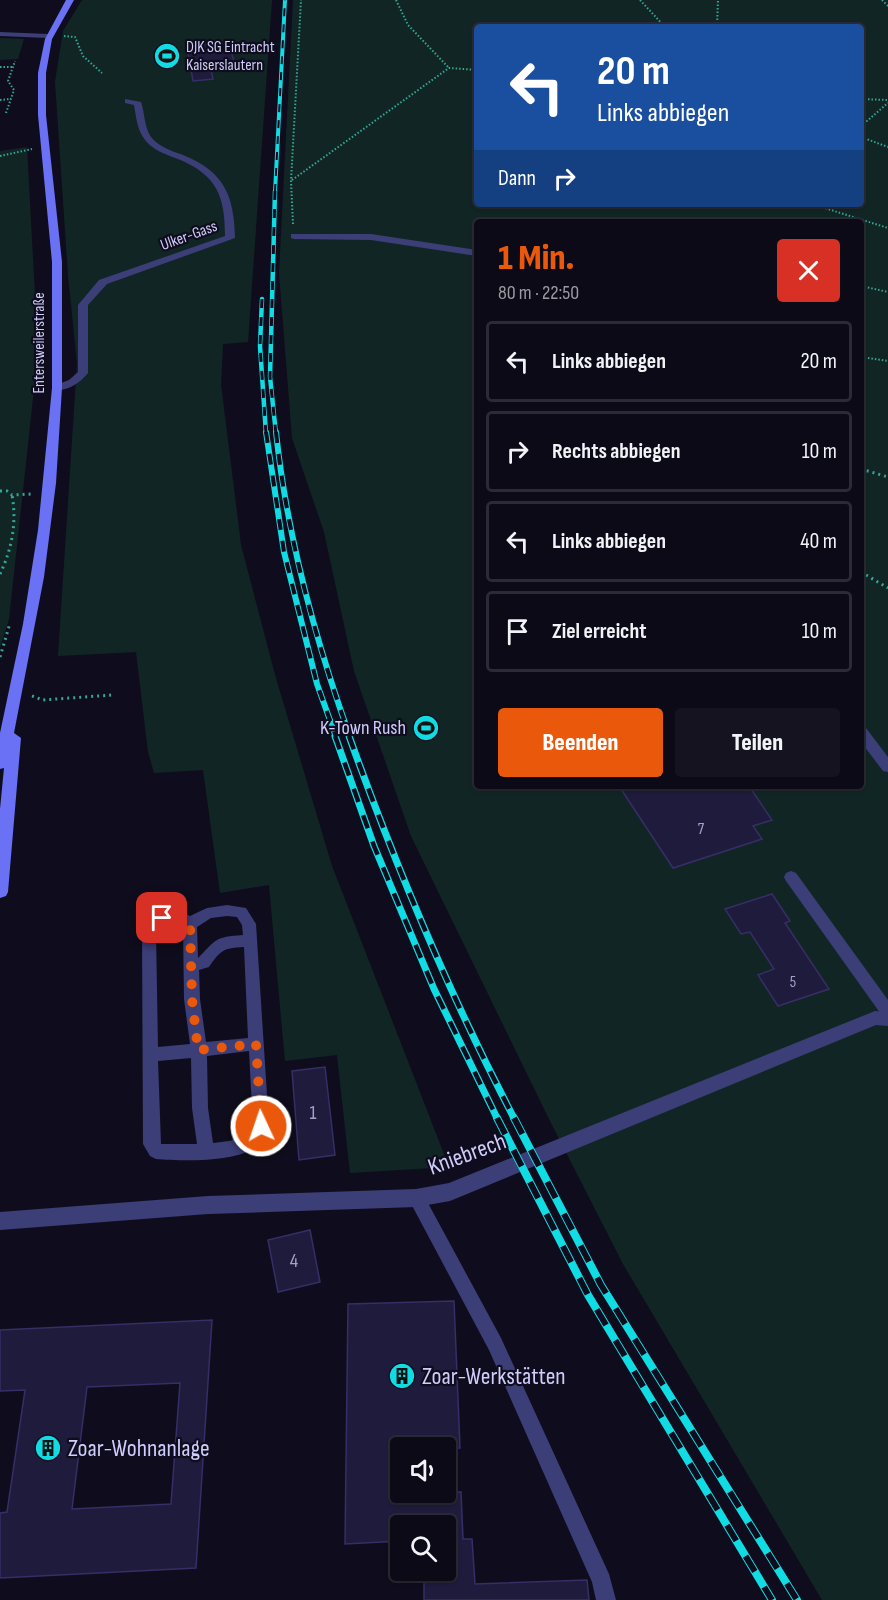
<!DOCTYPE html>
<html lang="de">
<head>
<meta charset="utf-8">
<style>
	:root { --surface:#0b0a16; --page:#14131f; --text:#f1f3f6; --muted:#9a9aa1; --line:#2b2b35; --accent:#ea580c }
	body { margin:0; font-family:"Sofia Sans Condensed",sans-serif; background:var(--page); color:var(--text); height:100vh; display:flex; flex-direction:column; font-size:22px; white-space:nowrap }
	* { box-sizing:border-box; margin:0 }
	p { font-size:20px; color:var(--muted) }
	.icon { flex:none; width:33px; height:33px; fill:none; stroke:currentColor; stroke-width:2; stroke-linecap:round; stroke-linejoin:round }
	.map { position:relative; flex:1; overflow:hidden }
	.drawer { position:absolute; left:474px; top:219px; width:390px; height:570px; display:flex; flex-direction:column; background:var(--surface); border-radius:6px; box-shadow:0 2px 4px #0004,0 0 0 2px var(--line) }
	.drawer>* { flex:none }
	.guide { position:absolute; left:474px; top:24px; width:390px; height:183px; border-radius:6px; box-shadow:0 2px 4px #0004,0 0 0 2px var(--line); background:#1a4fa0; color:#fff; overflow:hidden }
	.tools { position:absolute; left:390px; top:1437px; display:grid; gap:12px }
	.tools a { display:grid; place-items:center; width:66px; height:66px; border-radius:6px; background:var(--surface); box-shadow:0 2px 4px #0004,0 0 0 2px var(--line); font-size:30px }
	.pin { position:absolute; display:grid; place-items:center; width:51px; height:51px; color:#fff; margin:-26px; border-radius:12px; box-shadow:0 3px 9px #0006 }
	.me { position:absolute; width:66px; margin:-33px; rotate:357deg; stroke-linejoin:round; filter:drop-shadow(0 0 4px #0008) }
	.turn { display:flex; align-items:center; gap:21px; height:126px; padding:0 24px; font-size:27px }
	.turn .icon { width:78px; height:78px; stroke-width:2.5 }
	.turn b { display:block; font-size:42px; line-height:51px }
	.then { display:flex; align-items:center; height:57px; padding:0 24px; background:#0003; gap:12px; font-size:22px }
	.round { display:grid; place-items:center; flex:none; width:63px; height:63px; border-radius:6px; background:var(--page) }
	.overview { display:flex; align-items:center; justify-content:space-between; height:102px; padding:0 24px }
	h1 { font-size:36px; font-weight:800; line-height:45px; color:var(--accent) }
	.action { display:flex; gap:12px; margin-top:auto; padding:12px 24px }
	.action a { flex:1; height:69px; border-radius:6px; background:var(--accent); color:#fff; font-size:24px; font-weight:800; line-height:69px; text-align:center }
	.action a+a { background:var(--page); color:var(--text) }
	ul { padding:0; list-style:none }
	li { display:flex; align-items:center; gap:18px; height:81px; margin:0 12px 9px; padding:0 12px; border:3px solid var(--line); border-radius:6px }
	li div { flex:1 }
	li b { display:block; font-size:22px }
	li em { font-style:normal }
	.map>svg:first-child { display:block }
	.green { fill:#112624; fill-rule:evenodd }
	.building { fill:#1f1b3c; stroke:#362e66; stroke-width:1.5; fill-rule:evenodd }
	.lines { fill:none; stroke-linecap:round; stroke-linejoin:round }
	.path-far1 { stroke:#36a697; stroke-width:2; stroke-dasharray:1.5 2; stroke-linecap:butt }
	.path { stroke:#36a697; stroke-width:3; stroke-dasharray:2 4; stroke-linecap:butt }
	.lane { fill:#3c3e78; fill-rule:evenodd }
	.street { fill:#3c3e78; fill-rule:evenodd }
	.secondary { fill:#6b71f4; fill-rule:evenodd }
	.rail-far4-casing { stroke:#11dce3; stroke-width:4 }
	.rail-far3-casing { stroke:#11dce3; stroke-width:4.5 }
	.rail-far2-casing { stroke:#11dce3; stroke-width:6 }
	.rail-far1-casing { stroke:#11dce3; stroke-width:7 }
	.rail-casing { stroke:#11dce3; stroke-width:8 }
	.rail-far4 { stroke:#0f0d1d; stroke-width:2; stroke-dasharray:8; stroke-linecap:butt }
	.rail-far3 { stroke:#0f0d1d; stroke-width:3; stroke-dasharray:9; stroke-linecap:butt }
	.rail-far2 { stroke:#0f0d1d; stroke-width:4; stroke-dasharray:11; stroke-linecap:butt }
	.rail-far1 { stroke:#0f0d1d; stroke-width:4.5; stroke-dasharray:14; stroke-linecap:butt }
	.rail { stroke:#0f0d1d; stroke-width:6; stroke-dasharray:18; stroke-linecap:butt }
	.route { stroke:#ea580c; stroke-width:10; stroke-dasharray:0 18 }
	.labels { text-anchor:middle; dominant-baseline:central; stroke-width:4.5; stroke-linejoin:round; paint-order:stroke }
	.far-poi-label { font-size:16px; fill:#cfcdfb; stroke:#0f0d1d; text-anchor:start }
	.far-street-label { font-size:16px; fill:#cfcdfb; stroke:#0f0d1d }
	.number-label { font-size:16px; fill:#a3a0cb }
	.poi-label { font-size:20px; fill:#cfcdfb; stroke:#0f0d1d; text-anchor:end }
	.near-number-label { font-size:20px; fill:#a3a0cb }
	.near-street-label { font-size:24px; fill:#cfcdfb; stroke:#0f0d1d }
	.near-poi-label { font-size:24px; fill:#cfcdfb; stroke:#0f0d1d; text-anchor:start }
</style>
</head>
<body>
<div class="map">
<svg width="888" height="1600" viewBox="0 0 888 1600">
	<rect width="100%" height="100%" fill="#0f0d1d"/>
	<path class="green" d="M82 0H272L248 342 223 344 221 385 241 545 275 675 332 866 449 1167 350 1173 337 1055 285 1061 269 885 220 893 203 770 154 773 148 752 136 652 58 656 77 364 68 275 55 82 63 31Z
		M293 0H888V1600H822L623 1264 549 1119 411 836 354 671 324 532 292 438 279 273ZM477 27H861V204H477ZM477 222H861V786H477Z
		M0 38 24 39 18 59 0 60Z
		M27 147 38 352 9 619 0 648V151Z"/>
	<path class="building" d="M229 43 236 69 211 70 213 79 193 81 188 53H199L197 45Z
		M619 786H749L772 820 753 826 762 839 673 868Z
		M772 894 790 921 785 923 829 989 778 1006 758 975 774 969 750 932 741 934 725 909Z
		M325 1067 335 1155 299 1160 292 1071Z
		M310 1230 320 1282 278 1292 268 1240Z
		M454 1301 460 1448H400V1492H461L463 1539H472L475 1584 587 1580 589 1600H424V1570H446V1526H400V1541L345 1544 348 1304Z
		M212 1320 196 1568 0 1578V1513L7 1512 25 1390 0 1391V1330ZM180 1383 171 1504 72 1509 87 1387Z"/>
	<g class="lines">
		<path class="path-far1" d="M396 0 408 25 449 68
			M640 0 665 27
			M882 0 888 6
			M717 27 718 0
			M64 36 75 37 83 56 102 73
			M0 67H13
			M861 99 888 100
			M0 100 11 99
			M6 113 14 90 8 81 15 61
			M861 126 888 103
			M861 137 888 147
			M0 156 32 149
			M292 180 449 68 477 70
			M812 204 888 228
			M293 224 291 181 301 0
			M861 286 888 292
			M861 357 888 361"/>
		<path class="path" d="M861 469 888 477
			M0 491H7L12 495 32 494
			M861 572 888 588
			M0 574C12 549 17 522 12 495
			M0 657 10 623
			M32 696 43 700 112 695"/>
		<path class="lane" d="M291 234H371L477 250V256L371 240 294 239 291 238Z
			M791 871 796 873 888 1000V1018L883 1017 786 881 784 877 786 873Z
			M227 905 246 908 256 924 269 1126C266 1133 263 1141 257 1146 236 1163 182 1161 156 1159L150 1156 143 1144 142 931C152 912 171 906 190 916L207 908ZM227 916 237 917 242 925 243 935C214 937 217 939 198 958L197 927 211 918ZM167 922H176L183 927 184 999 190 1044 158 1047 156 932ZM244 947 248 1038 206 1042 200 999 199 970 209 967C221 950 223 948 244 947ZM249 1051 253 1126C244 1141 229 1141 213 1143L208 1108 207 1056ZM191 1058 192 1108 197 1144H161L158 1061Z
			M416 1190 422 1192 501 1338 609 1574 616 1600H596L592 1582 489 1350 408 1198 410 1192Z"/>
		<path class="street" d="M0 32 48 34 52 36 48 38 0 36Z
			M125 99 141 102C145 113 144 127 151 137 159 147 172 151 183 155 225 172 234 196 235 238L107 284 88 305V373C80 383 67 392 53 390V386L69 380 78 372V305L99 280 225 236C225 196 217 175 178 159 165 154 151 150 143 137 137 128 136 116 134 105L125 103Z
			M861 727 866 728 888 757V772L883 771 861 742Z
			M875 1011 888 1012V1026L876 1025 450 1201 416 1207 208 1214 0 1230V1212L208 1196 416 1189 449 1183Z"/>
		<path class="secondary" d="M66 0H74L52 39 46 73V115L62 262V388L56 483 44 577 14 733 21 738 8 892 6 896 0 898V809L4 768 0 769V733L23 624 38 530 52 388V262L38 115V73L45 39Z"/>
		<g class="rail-far4-casing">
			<path id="rail-far4" d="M275 192 285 0"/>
		</g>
		<g class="rail-far3-casing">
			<path id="rail-far3" d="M275 191 270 377 276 434
				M262 299 260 346 266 434"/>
		</g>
		<g class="rail-far2-casing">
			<path id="rail-far2" d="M266 432 284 552 317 684 336 737
				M276 432C287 537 315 639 350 737"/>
		</g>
		<g class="rail-far1-casing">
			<path id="rail-far1" d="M335 736 374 846 434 989 498 1120
				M349 736C396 867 450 996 515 1120"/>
		</g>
		<g class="rail-casing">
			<path id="rail" d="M497 1118 588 1295 772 1600
				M514 1118 601 1285 797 1600"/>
		</g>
		<use href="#rail-far4" class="rail-far4"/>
		<use href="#rail-far3" class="rail-far3"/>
		<use href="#rail-far2" class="rail-far2"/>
		<use href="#rail-far1" class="rail-far1"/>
		<use href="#rail" class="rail"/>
	</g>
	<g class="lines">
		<path class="route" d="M162 918C174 916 182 915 190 925L192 999 198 1050 256 1044 261 1126"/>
	</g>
	<defs>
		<g id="stadium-disc" transform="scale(1.35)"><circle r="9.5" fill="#11dce3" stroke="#0f0d1d"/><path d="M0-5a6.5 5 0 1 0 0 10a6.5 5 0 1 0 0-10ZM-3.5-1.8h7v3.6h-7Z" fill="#111"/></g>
		<g id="building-disc" transform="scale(1.35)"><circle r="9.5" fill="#11dce3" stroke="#0f0d1d"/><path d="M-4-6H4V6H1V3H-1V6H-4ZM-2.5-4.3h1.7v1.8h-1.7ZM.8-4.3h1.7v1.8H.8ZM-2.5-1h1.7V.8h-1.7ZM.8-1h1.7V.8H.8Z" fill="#111"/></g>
	</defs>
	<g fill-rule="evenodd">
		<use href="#stadium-disc" x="167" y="56"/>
		<use href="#stadium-disc" x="426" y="728"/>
		<use href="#building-disc" x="402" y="1376"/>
		<use href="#building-disc" x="48" y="1448"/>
	</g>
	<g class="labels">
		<g class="far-poi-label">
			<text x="186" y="47">DJK SG Eintracht<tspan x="186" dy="18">Kaiserslautern</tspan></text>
		</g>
		<g class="far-street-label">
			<text transform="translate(189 236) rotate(-20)">Ulker-Gass</text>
			<text transform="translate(39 343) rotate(-90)">Entersweilerstraße</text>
		</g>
		<g class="number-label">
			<text x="701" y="829">7</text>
			<text x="793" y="982">5</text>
		</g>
		<g class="poi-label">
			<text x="406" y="728">K-Town Rush</text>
		</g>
		<g class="near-number-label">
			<text x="313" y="1113">1</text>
			<text x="294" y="1261">4</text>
		</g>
		<g class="near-street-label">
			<text transform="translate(467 1154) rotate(-20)">Kniebrech</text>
		</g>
		<g class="near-poi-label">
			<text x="422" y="1376">Zoar-Werkstätten</text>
			<text x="68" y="1448">Zoar-Wohnanlage</text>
		</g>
	</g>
</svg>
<div class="tools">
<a><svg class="icon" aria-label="sound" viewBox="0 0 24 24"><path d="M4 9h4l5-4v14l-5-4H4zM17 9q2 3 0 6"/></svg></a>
<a><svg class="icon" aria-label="search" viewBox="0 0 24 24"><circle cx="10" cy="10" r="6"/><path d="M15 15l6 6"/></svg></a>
</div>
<div class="pin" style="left:162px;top:918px;background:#d93025"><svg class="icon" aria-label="arrive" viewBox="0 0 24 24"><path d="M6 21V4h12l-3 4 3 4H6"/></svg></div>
<svg class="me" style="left:261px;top:1126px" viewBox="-20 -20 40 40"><circle r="17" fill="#ea580c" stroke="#fff" stroke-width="3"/><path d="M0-11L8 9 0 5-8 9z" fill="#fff"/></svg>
<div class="guide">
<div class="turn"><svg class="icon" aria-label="left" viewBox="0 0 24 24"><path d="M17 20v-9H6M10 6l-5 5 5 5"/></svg><div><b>20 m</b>Links abbiegen</div></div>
<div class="then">Dann<svg class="icon" aria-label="right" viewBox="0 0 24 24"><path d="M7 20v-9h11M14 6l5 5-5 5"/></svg></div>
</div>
<section class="drawer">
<div class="overview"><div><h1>1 Min.</h1><p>80 m · 22:50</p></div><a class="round" style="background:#d93025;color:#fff"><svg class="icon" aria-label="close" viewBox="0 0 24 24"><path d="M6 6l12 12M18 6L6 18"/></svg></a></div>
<ul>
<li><svg class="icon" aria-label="left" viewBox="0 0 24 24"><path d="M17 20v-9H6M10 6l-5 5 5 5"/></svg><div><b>Links abbiegen</b></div><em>20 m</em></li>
<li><svg class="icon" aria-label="right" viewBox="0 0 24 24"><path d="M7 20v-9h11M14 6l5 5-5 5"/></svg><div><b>Rechts abbiegen</b></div><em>10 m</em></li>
<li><svg class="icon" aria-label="left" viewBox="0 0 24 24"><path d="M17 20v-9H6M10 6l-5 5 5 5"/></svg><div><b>Links abbiegen</b></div><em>40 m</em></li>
<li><svg class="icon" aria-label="arrive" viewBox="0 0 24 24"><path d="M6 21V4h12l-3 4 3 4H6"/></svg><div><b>Ziel erreicht</b></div><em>10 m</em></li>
</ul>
<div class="action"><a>Beenden</a><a>Teilen</a></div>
</section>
</div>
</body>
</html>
